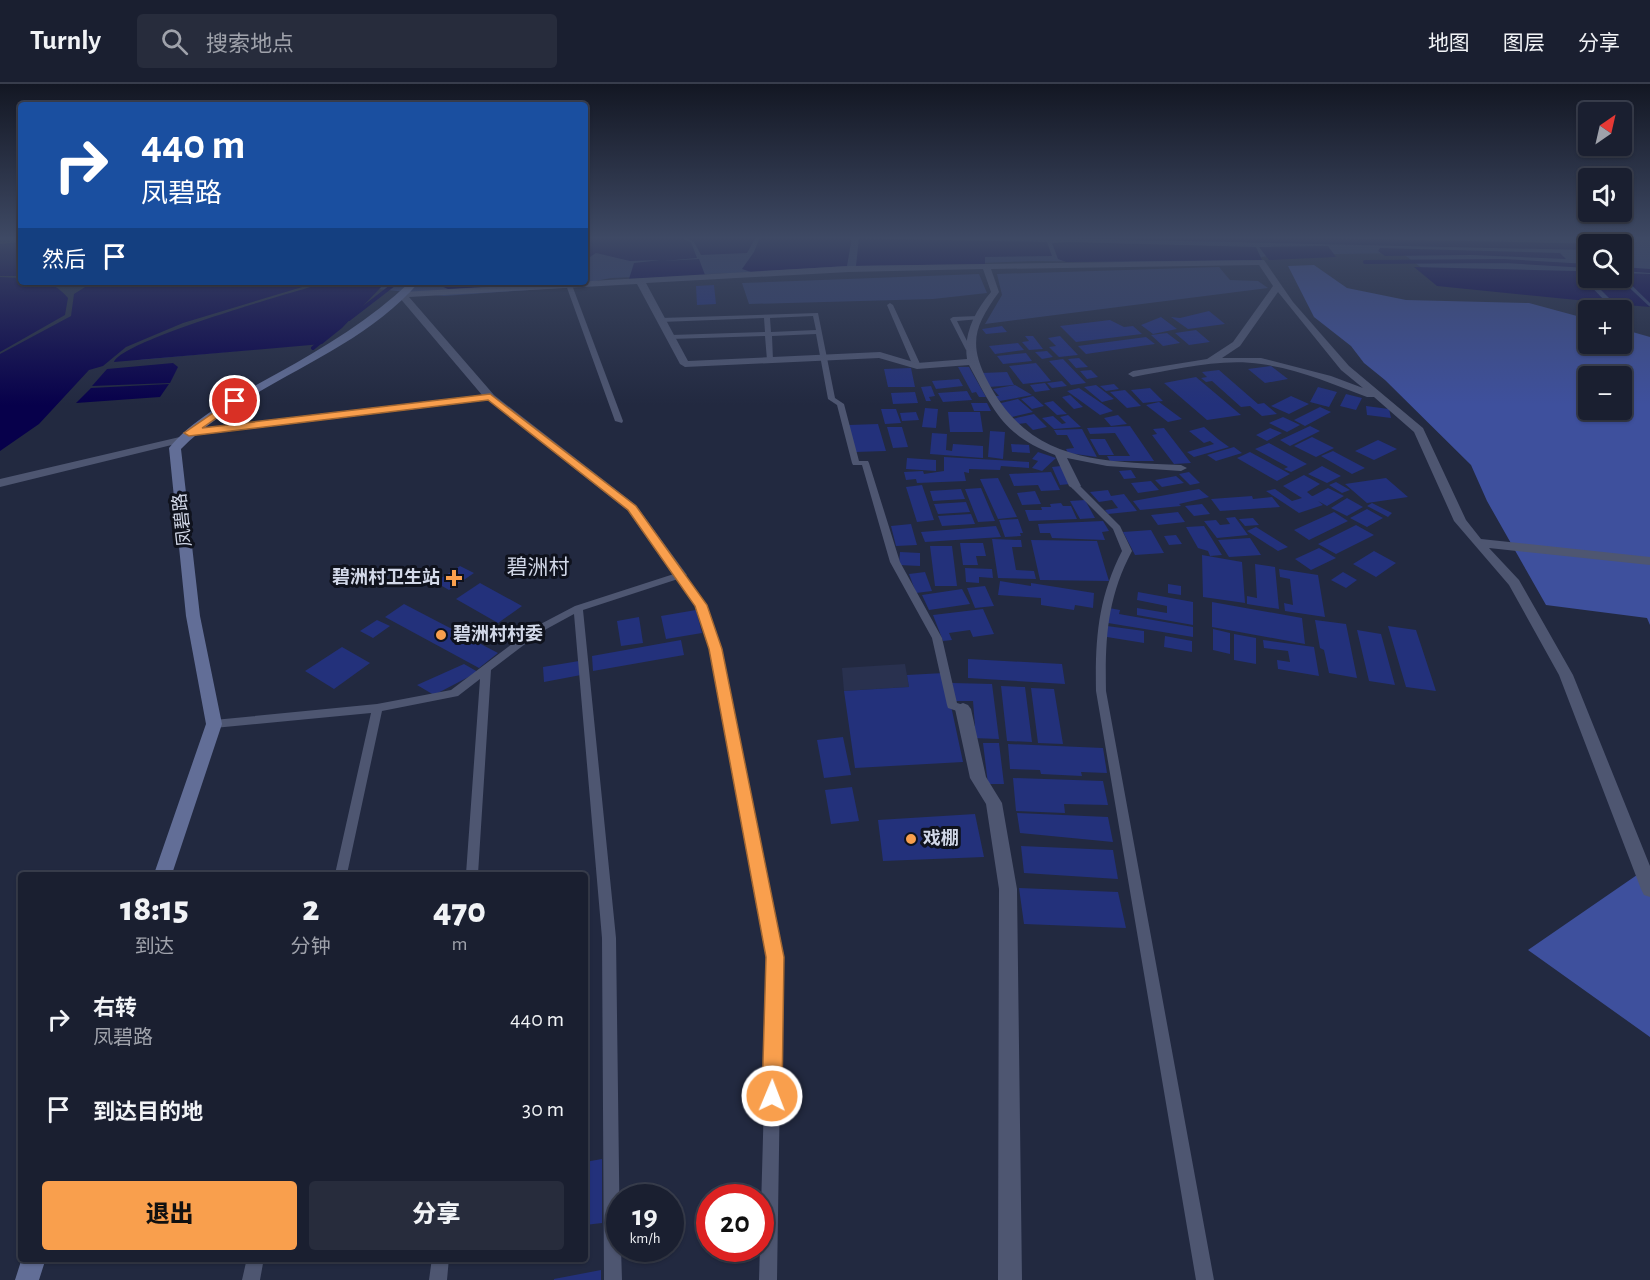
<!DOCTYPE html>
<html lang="zh">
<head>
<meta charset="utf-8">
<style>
	:root { --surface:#1a1f30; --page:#272c3c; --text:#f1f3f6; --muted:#9fa2ab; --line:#383d4c; --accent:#f99f4d }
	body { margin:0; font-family:"Alegreya Sans","Noto Sans SC",sans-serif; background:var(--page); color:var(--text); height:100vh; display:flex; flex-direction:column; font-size:22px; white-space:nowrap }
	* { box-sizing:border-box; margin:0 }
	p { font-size:20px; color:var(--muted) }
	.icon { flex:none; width:33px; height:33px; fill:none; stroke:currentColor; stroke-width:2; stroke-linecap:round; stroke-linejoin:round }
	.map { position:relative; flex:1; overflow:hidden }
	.sheet { position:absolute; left:18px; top:788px; width:570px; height:390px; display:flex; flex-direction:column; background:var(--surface); border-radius:6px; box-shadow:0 2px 4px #0004,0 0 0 2px var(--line) }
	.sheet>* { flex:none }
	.guide { position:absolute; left:18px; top:18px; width:570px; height:183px; border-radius:6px; box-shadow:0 2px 4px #0004,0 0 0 2px var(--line); background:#1a4fa0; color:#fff; overflow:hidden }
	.needle { width:39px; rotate:34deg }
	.controls { position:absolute; left:1578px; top:18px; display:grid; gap:12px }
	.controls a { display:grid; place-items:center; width:54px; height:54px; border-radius:6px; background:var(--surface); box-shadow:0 2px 4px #0004,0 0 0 2px var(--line); font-size:30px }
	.speed { position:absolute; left:606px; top:1100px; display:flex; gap:12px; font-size:30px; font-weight:700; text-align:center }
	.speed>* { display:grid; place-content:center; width:78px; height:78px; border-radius:50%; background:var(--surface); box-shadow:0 2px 4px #0004,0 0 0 2px var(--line); line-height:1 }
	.speed small { font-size:15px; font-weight:400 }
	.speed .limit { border:9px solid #d22; background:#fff; color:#111 }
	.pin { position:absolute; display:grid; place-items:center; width:51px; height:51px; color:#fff; margin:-26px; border:3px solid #fff; border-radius:50%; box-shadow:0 2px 6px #0007 }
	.me { position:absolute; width:66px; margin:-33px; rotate:1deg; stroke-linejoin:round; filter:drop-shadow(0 0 4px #0008) }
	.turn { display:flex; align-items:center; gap:21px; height:126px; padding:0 24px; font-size:27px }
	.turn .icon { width:78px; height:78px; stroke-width:2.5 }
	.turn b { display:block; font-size:42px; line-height:51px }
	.then { display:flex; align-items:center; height:57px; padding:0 24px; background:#0003; gap:12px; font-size:22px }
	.eta { display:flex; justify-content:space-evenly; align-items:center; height:102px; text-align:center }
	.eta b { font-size:36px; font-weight:800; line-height:42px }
	.button { display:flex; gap:12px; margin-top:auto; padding:12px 24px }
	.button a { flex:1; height:69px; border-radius:6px; background:var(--accent); color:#111; font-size:24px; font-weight:800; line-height:69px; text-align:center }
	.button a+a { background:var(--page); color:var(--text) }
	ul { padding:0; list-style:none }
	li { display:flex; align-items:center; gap:18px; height:90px; padding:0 24px }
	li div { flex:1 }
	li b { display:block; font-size:22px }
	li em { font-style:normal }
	header { display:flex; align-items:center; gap:36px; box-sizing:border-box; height:84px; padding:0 30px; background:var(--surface); border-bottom:2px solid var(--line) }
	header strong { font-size:28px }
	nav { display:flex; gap:33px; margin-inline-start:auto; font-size:21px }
	.search { width:420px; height:54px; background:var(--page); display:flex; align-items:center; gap:15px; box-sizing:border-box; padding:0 21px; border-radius:6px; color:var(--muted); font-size:22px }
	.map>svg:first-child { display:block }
	.built { fill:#29314f }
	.green { fill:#303d6c; fill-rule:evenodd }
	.forest { fill:#3e509d; fill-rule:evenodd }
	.water { fill:#07004b }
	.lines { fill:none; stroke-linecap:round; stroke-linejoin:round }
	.stream { stroke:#07004b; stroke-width:4 }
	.building { fill:#23317b }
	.lane { fill:#4e5671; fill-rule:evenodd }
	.street { fill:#4e5671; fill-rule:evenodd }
	.secondary { fill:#626e97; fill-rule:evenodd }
	.route { fill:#f99f4d; stroke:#a26732; stroke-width:1.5 }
	.poi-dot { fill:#f99f4d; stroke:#0f121d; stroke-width:2 }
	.labels { text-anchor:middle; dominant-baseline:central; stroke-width:6; stroke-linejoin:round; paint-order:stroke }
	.street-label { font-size:18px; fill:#d2d8e8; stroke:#0f121d }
	.poi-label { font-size:18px; font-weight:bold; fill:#d2d8e8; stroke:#0f121d; text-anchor:start }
	.quarter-label { font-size:21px; fill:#d2d8e8; stroke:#0f121d }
</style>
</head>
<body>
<header>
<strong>Turnly</strong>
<div class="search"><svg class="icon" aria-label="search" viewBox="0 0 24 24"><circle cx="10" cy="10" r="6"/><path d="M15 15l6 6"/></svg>搜索地点</div>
<nav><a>地图</a><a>图层</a><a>分享</a></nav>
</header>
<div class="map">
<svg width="1650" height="1196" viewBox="0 0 1650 1196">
	<rect width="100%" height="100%" fill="#222940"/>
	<path class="built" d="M905 580 909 603 844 607 842 584Z"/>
	<path class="green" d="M585 153H1650V222L1443 200 1402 169 1272 171 1235 179 1033 177 611 194 558 204 444 212 378 205 315 260 139 276 328 198H585ZM1588 160H1622V194H1588Z
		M1219 183 1230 196 1258 197 1268 204 985 240 1002 211 997 190Z
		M979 190 987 209 933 215 749 220 742 199Z"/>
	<path class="forest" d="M1314 181 1347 204 1406 216 1529 219 1588 235V260H1622V245L1650 253V541L1647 534 1546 521 1487 417 1471 381 1385 296 1364 279 1351 262 1314 233 1288 182ZM1588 292H1622V326H1588Z
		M1650 782V953L1528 866Z"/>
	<path class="water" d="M585 153H679L691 158 697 174 663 177 699 175 705 191 629 195 634 179 661 176 630 177 596 169 587 175 589 178 585 181Z
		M684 153H756L747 169 701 171 694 158Z
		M760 153H852L847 182 751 188 742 185 754 168Z
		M1001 153H1287L1602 160H1588V166Z
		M859 154 1047 158 1052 172 985 173V180L856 182Z
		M21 158V192H0V160Z
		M1069 158 1256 163 1262 176 1066 178 1058 175 1052 159Z
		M1328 162 1336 173 1269 176 1259 163Z
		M1380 164 1560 169 1566 175 1471 171 1385 172 1378 167Z
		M1414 183 1576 187 1607 219 1437 202Z
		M1581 186H1588V194H1619L1650 223 1615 220Z
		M1622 189 1650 190V219L1622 192Z
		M0 193 21 194V198C42 198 54 197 68 214L65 231 0 268Z
		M93 198H319L183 239 126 263 103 282 89 286 39 340 0 367V270L71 232 74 210Z
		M328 198H386L342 244 322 260 114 278C122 256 297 207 328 198Z
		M432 198H525L520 201 448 205Z
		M173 279 178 283 170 299 92 302 107 285Z
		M169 300 160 313 76 319 91 304Z"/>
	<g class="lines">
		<path class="stream" d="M1365 178 1504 177 1588 182
			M1622 185 1650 187
			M349 235 397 198
			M313 264 324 255"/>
	</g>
	<path class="building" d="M714 201 716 220 697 221 696 202Z
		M1209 227 1225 240 1188 245 1171 233 1180 234Z
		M1161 233 1177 245 1153 250 1141 241Z
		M1110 236 1124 243 1133 242 1142 250 1076 258 1060 242Z
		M1002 242 1007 248 986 250 982 245Z
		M1196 246 1210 258 1189 261 1175 249Z
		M1167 249 1180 259 1163 262 1151 251Z
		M1025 252H1033L1043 265 1029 266 1022 258 1029 257Z
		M1060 252 1078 271 1059 273 1049 263 1056 262 1048 254Z
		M1146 253 1155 260 1086 270 1078 262Z
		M1018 259 1024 266 995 270 989 262Z
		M1047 267 1053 273 1042 275 1035 268Z
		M1026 269 1032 277 1003 280 997 272Z
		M1079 274 1088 283 1076 284 1068 275Z
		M1063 275 1086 299 1071 301 1049 277Z
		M1036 279 1051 297 1023 300 1009 282Z
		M1271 282 1288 295 1265 299 1248 285Z
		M958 283H969L986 313H979L976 308 972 309Z
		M911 284 915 303H888L884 285Z
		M1091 286 1098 293 1087 295 1080 287Z
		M1219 286 1258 320 1264 319 1277 330 1262 332 1250 322 1241 323 1212 297 1206 298 1201 294 1207 293 1202 288Z
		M1007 288 1014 301 989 303 982 289Z
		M1196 293 1241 331 1207 336 1164 299Z
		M959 295 963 302 936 305 932 297Z
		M1062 297 1067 302 1052 304 1047 299Z
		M1045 299 1050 306 1035 308 1030 301Z
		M1114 300 1119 305 1106 307 1100 302Z
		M1015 301 1032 311 1000 317 995 312H999L993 305Z
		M1096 301 1114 315 1102 318 1084 303Z
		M931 302 935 312 929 313 931 317H926L921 303Z
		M1318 303 1337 308 1329 323 1310 318Z
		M1079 304 1113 327 1100 331 1067 307Z
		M1150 304 1163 317 1143 319 1131 306Z
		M1125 306 1141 322 1127 324 1110 308Z
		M967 307 972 316 943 318 938 309Z
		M915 308 918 319 893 320 891 309Z
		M1346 310 1362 314 1356 326 1340 322Z
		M1070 311 1083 323 1074 325 1062 313Z
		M1033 312 1044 322 1032 325 1021 315Z
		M1291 312 1309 320 1289 330 1271 322Z
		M1018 315 1033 328 1012 333 997 320Z
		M1053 317 1067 330 1057 331 1044 319Z
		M1159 318 1182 335 1168 338 1146 321Z
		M971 319H987L991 327H974Z
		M1366 322 1389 325 1391 334 1367 331Z
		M1320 323 1331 328 1305 342 1294 336Z
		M925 324 938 325 936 344 922 343Z
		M881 325H896L901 339 885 340Z
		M916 328 919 336 902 337 900 329Z
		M948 328H980L983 348H950Z
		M1034 330 1047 343 1033 346 1026 339 1018 340 1012 335Z
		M1068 331 1081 343 1054 345 1042 334 1053 332 1062 340 1066 339 1060 333Z
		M1118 331 1127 340 1111 342 1104 334Z
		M1283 333 1300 341 1287 348 1269 339Z
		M878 340 886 367 855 368 849 341Z
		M1130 342 1154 377H1110L1107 372H1130L1115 349 1090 350 1087 344Z
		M1310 342 1320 347 1290 362 1280 356Z
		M887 343H902L908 363 893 364Z
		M1204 343 1218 355 1229 363 1194 373 1187 368 1214 360 1210 357 1204 359 1189 347Z
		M1164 344 1191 379 1174 380 1152 351 1157 350 1153 345Z
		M1270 344 1282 349 1267 357 1256 351Z
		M1082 345 1097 373 1068 369 1066 365 1074 364 1067 351H1057L1054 346Z
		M990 347 1005 348 1003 375 988 373Z
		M932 349 947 350 946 366 952 367 953 360 983 362V374L930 370Z
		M1312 353 1334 364 1316 373 1294 362Z
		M1090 355H1105L1114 371H1099Z
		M1378 356 1397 365 1374 376 1355 367Z
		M1269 359 1307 380 1291 388 1284 385 1288 383 1255 365Z
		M1011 360 1029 361 1030 369 1012 368Z
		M1234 363 1242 369 1216 377 1207 371Z
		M1333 367 1365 384 1352 390 1321 372Z
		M1038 368 1056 374 1042 387 1032 384 1038 377 1032 375Z
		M1250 368 1290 390 1277 397 1237 374Z
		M944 373 1029 378V384L1001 382 1000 386 969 385V389L964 388 966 397 917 399 916 395 906 396 904 388 923 387 924 390 944 387Z
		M907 374 936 376V387L906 385Z
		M1061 382 1070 400 1060 401 1052 383Z
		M1322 382 1341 392 1327 399 1308 390Z
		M1131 386 1136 394 1124 395 1119 387Z
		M1051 388 1060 406 1041 407 1038 401 1014 402 1009 390Z
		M1189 388 1200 399 1190 401 1179 390Z
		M1304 391 1320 400 1307 408 1323 421 1299 429 1266 407 1275 405 1292 417 1302 414 1283 402Z
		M1176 392 1184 399 1162 403 1155 396Z
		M998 394 1017 433 998 435 980 395Z
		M1386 394 1408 413 1367 419 1345 400Z
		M1151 397 1159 406 1138 409 1131 399Z
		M1336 398 1350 406 1342 409 1329 401Z
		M922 401 934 436 917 438 906 403Z
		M981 404 995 437 978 438 965 405Z
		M1328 404 1344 412 1327 422 1311 413Z
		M961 405 965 415 933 417 930 407Z
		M1199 405 1209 413 1179 420 1181 422 1140 426 1133 417Z
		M1108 406 1111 412 1124 410 1137 427 1108 430 1105 426 1118 424 1112 416 1099 418 1090 408Z
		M1035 407 1041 420 1022 421 1017 409Z
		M1252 412 1253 415 1272 413 1280 423 1220 427 1211 415Z
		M1347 414 1363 423 1347 432 1331 424Z
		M1085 416 1095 434 1080 435 1070 417Z
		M966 418 970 428 938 430 934 420Z
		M1061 419 1063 422H1071L1077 435 1029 437 1025 426H1042L1041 423H1051L1050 420Z
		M1372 419 1392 429 1388 433 1367 422Z
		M1202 420 1210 430 1194 432 1185 422Z
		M1367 425 1383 434 1367 443 1350 434Z
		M1178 428 1185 438 1158 441 1151 431Z
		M1334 428 1348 437 1309 456 1294 446Z
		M971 430 975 440 942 442 938 432Z
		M1235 433 1248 451 1217 454 1204 437 1216 436 1220 441 1230 440 1226 434Z
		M1253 434 1259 441 1245 442 1239 435Z
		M1018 435 1023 449H1020L1021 452 1005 453 999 436Z
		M1103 437 1109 447 1102 448 1105 456 1052 454 1050 449H1040L1038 440Z
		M911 440 917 461 896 462 891 442Z
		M1356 441 1374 451 1336 470 1318 460Z
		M996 442 1001 453 925 458 921 448Z
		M1204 442 1222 471 1210 472 1208 467 1198 464 1186 443Z
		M1256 443 1288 463 1278 467 1247 447Z
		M1151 446 1164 469 1135 471 1123 448Z
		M1176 451 1182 460 1169 461 1164 452Z
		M1250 454 1261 471 1229 473 1218 456Z
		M992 455 1021 456 1022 463H1012L1016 486 1034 487 1036 495 998 494Z
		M1031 456 1097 457 1109 497 1040 496Z
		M960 459H983L986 472H976L978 481H963Z
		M930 462H952L957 502H935Z
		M1319 464 1336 474 1311 486 1295 475Z
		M1374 467 1396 479 1376 493 1353 480Z
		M900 468 920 469V482L899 481Z
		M1202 471 1242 478 1245 519 1203 513Z
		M1255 480 1275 483 1279 525 1247 520V512L1257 514Z
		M460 482 474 489 449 506 435 498Z
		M965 484 992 485 993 494 979 493V499L966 498Z
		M1279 485 1318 491 1325 533 1285 527 1284 519 1293 521 1290 495 1280 493Z
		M925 488 932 507 916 509 909 490Z
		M1343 488 1357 496 1346 504 1331 496Z
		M1000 497 1031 502V499L1094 509 1093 524 1075 521 1074 526 1041 521V514L998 511Z
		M480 499 522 522 498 539 456 515Z
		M1168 500 1181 502V511L1168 509Z
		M985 502 994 522 975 524 967 504Z
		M962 505 970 520 929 526 922 511Z
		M1138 508 1193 518V541L1137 531V524L1167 529V522L1137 516Z
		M1212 518 1302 534 1305 560 1212 543Z
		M404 520 498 569 479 584 385 533Z
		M1109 524 1120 526 1119 530 1193 543V553L1108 539Z
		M983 525 994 550 973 553 970 546 949 549 952 556 943 557 933 531Z
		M696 526 702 549 666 555 661 532Z
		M639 533 643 559 621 562 617 537Z
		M377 536 390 542 373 554 360 547Z
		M1315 536 1346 540 1357 594 1329 589 1324 566 1320 564Z
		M1107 542 1144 547V559L1107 553Z
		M1388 542 1416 546 1436 607 1406 603Z
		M1213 545 1230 549V570L1213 566Z
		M1357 546 1381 550 1395 601 1369 597Z
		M1234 550 1256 554V580L1234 576Z
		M1165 552 1192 557V568L1164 563Z
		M681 556 684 571 593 587 592 572Z
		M1263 556 1314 563 1319 592 1278 585 1277 576 1290 578 1288 567 1264 564Z
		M342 563 370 579 334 605 305 587Z
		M968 575 1062 580 1065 600 968 594Z
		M579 577 581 591 544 598 543 583Z
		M464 580 478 588 434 611 417 601Z
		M944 589 963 678 855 684 844 607 909 603 907 591Z
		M952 599 992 600 999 655 973 654 971 642H975L973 617H954Z
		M1001 602 1025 603 1032 658 1007 657Z
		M1031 604 1054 605 1063 660 1038 659Z
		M843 653 851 691 824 694 817 656Z
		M983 659H999L1004 700H988Z
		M1008 660 1103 664 1107 689 1081 688 1082 692 1041 690 1040 686 1010 685Z
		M1013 694 1103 697 1108 721 1064 720 1065 729 1016 727Z
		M852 703 859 737 831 740 825 706Z
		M1017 729 1108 733 1113 758 1020 749Z
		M975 730 984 773 883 777 878 736Z
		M1021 762 1113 766 1118 795 1024 789Z
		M1019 804 1118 808 1126 844 1024 840Z
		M602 1075V1139L585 1141V1078Z
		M601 1186V1196H554V1195Z"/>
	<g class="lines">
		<path class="lane" d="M569 199 572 201 623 337 622 339 615 337 566 201Z
			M890 219 893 221 921 282 919 283 913 282 887 221Z
			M818 229 835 314 844 320 859 377H868L869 379 900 478 942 554 957 619 967 622 968 625 967 628 963 629 948 624 947 621 932 554 890 478 862 381H853L852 379 837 321 828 315 816 250 772 252 773 276 770 278 767 276 765 252 671 255 668 253 671 251 765 248 764 234 661 238 658 236 661 234ZM813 232 816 246 771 248 770 234Z
			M978 232 980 233V235L957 237 971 265 966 266 950 235 953 233Z
			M1075 399 1078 400 1120 442 1132 467C1107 514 1105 555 1106 607L1214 1196H1196L1096 607C1095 555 1098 514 1122 467L1113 445 1072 404V400Z
			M680 488 683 489 706 521 721 565 782 873 777 1196H759L768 873 711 565 696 521 678 495 583 526 616 854 620 1164H621L622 1196H604L602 854 574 530 541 548 491 586 478 790H466L480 595 458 612 382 627 347 790H335L371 629 214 644 210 643 209 640 210 637 214 636 377 620 451 606 533 544 575 522Z
			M247 1174H264L260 1196H242Z
			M432 1174H449L447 1196H429Z"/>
		<path class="street" d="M1264 176 1293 218 1349 282 1423 344 1466 436 1481 455 1650 473V481L1489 464 1519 496 1573 591 1650 782V813L1644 811 1641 805 1559 591 1509 501 1454 437 1414 348 1374 313H1367C1333 300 1298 285 1261 280 1219 274 1174 286 1133 293L1128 290 1133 287 1207 275 1233 258 1273 202 1259 181 991 185 999 208C975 241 968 259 987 296 1029 379 1099 377 1181 381L1187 384 1181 387 1107 382 1067 374 1081 402 1075 406 1069 402 1055 371C1003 351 994 327 969 281L917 285 879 274 685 283 680 280 637 200 409 213 494 311 636 421 687 491 680 495 675 494 628 427 488 316 189 352 183 349 189 346 482 311 399 213 398 211 402 208 849 182ZM983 185 991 208C975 227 963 250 967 275L917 279 880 268 688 277 646 199 849 188ZM1278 208 1341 286 1363 304 1331 292 1261 274H1222L1240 262Z
			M184 352 190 355 188 357 0 403V395Z
			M963 619 968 621 971 625 986 693 1002 719 1017 805 1022 1196H998L999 805 986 720 970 694 955 625 958 621Z"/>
		<path class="secondary" d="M410 198H419C355 273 250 296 181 365L200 532 222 640 172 790H154L206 640 186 532 169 364C197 330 241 310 278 289 325 263 371 235 410 198Z
			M22 1174H46L39 1196H15Z"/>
	</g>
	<linearGradient id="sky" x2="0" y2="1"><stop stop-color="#131723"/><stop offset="0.48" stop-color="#3e4964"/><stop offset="1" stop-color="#3e4964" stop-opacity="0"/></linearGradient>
	<rect width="1650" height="321" fill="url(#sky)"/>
	<path class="route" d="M490 310 636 422 707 521 722 565 784 873 782 1012 779 1019 772 1021 765 1019 762 1012 766 873 709 565 695 522 628 426 488 316 189 352 184 349 235 314 238 315V319L202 344Z"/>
	<g class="poi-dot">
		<path d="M451 485h6v6h6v6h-6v6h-6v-6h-6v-6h6z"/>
		<circle cx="441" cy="551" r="6"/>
		<circle cx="911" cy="755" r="6"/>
	</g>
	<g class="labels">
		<g class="street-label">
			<text transform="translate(183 436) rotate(-96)">凤碧路</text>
		</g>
		<g class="poi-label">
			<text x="440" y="494" text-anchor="end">碧洲村卫生站</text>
			<text x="453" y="551">碧洲村村委</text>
			<text x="923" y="755">戏棚</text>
		</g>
		<g class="quarter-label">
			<text x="538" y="483">碧洲村</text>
		</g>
	</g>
</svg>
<div class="controls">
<a><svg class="needle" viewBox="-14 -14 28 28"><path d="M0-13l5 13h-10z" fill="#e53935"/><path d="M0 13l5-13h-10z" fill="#9fa2ab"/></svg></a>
<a><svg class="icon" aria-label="sound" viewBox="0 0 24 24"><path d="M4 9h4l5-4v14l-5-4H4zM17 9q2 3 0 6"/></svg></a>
<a><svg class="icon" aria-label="search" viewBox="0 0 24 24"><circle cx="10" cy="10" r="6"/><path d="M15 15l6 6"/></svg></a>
<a>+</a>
<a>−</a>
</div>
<div class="speed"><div>19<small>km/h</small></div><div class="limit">20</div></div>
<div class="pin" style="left:235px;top:317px;background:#d93025"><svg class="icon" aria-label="arrive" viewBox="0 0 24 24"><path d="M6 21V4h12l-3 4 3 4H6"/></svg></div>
<svg class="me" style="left:772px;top:1012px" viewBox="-20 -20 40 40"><circle r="17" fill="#f99f4d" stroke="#fff" stroke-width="3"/><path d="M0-11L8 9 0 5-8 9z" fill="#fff"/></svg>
<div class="guide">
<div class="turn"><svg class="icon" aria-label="right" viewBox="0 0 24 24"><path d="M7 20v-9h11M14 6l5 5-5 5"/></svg><div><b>440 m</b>凤碧路</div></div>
<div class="then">然后<svg class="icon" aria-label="arrive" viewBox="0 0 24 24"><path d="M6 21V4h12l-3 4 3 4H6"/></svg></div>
</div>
<section class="sheet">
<div class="eta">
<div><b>18:15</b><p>到达</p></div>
<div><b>2</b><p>分钟</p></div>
<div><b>470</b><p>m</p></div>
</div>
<ul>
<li><svg class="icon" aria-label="right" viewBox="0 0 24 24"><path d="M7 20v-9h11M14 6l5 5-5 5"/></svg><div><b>右转</b><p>凤碧路</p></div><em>440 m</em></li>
<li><svg class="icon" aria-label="arrive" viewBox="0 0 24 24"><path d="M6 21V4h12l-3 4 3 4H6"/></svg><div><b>到达目的地</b></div><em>30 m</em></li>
</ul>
<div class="button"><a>退出</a><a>分享</a></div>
</section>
</div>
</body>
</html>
